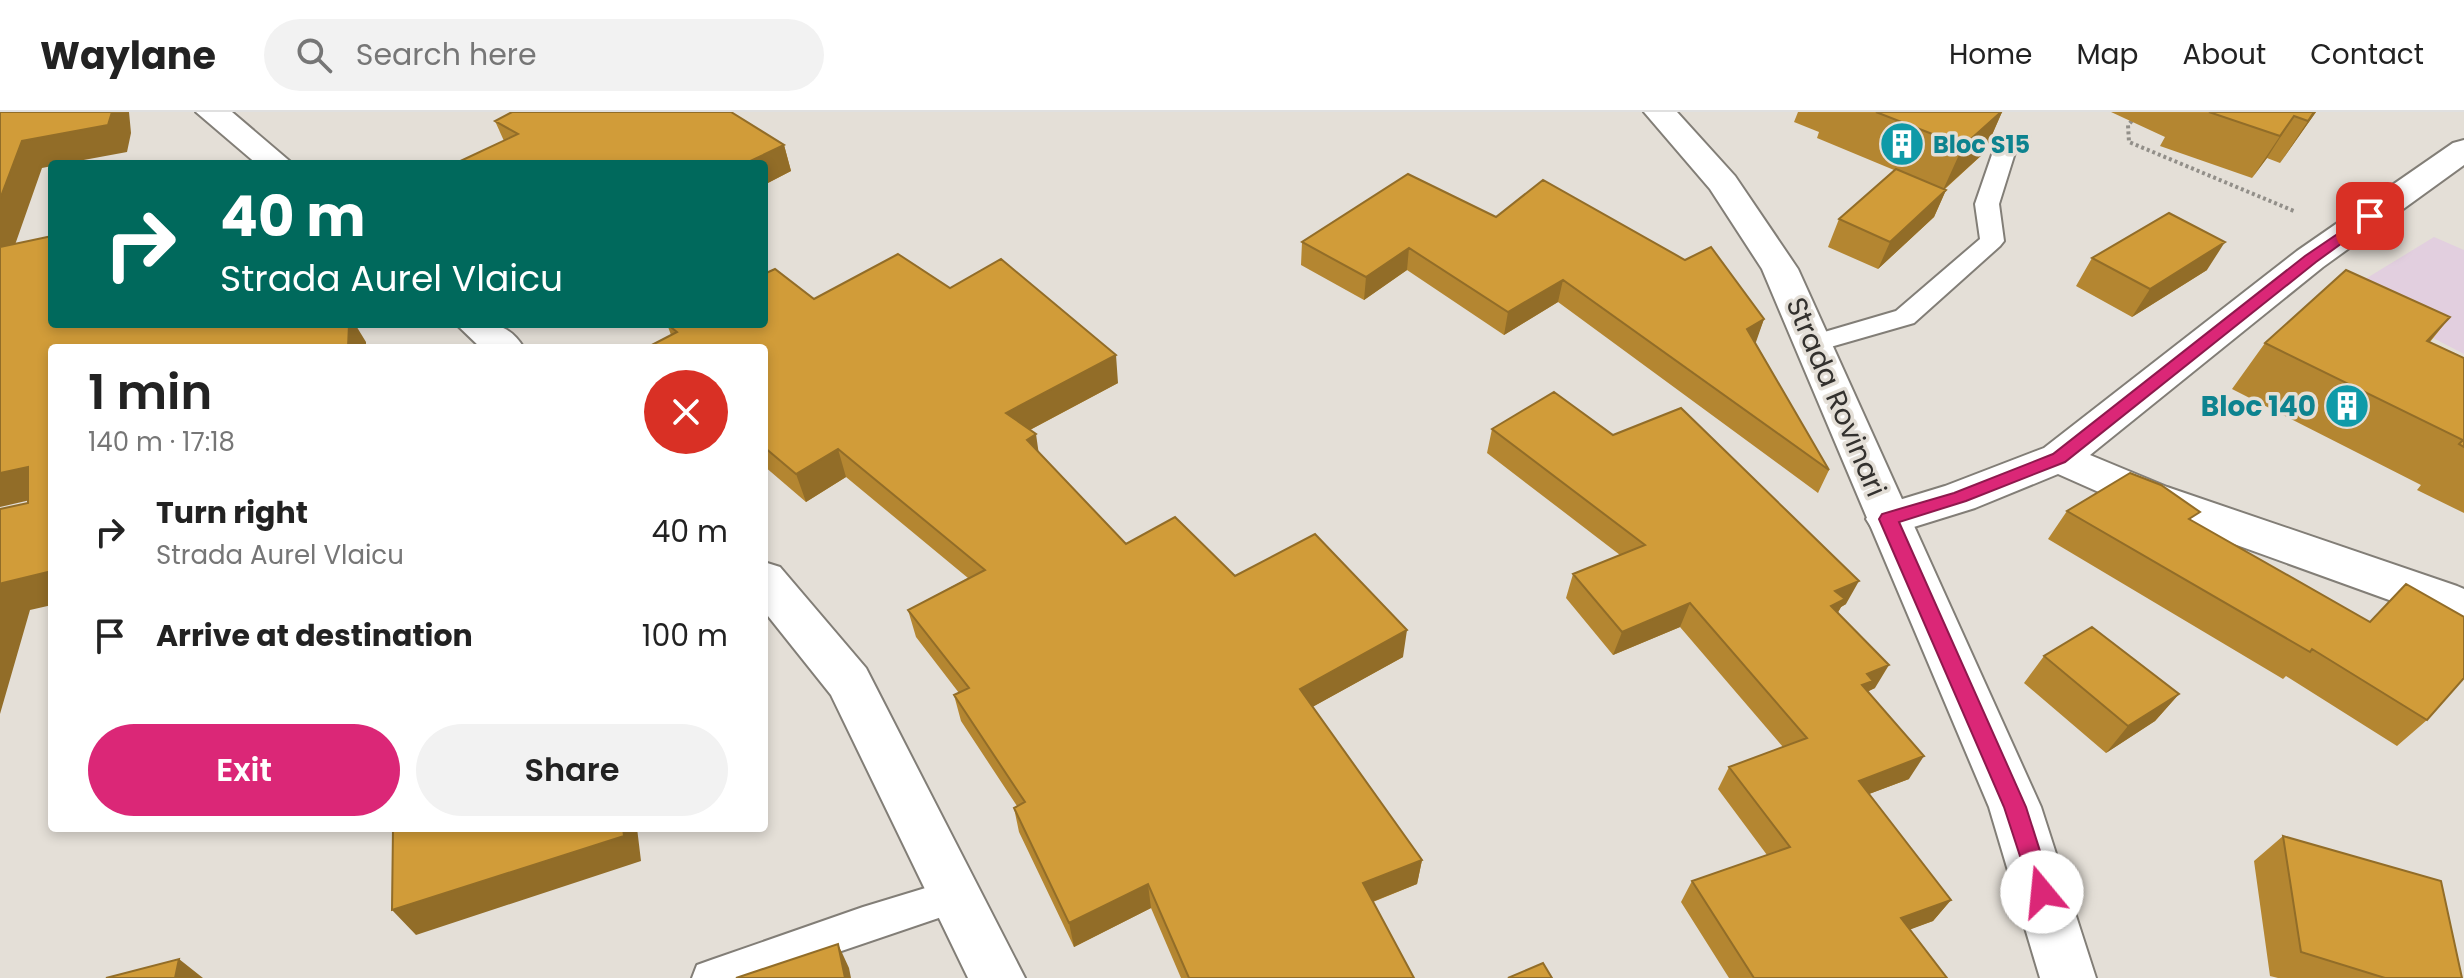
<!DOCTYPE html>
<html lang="en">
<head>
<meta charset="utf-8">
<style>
	:root { --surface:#fff; --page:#f2f2f2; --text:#222; --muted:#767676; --line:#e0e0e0; --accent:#db2777 }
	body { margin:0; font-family:Poppins,sans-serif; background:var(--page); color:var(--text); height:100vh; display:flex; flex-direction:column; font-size:30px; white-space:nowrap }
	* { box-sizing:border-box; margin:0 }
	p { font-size:26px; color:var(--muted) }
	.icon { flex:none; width:44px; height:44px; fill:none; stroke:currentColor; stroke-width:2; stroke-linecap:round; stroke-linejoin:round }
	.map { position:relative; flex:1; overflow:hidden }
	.side { position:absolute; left:48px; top:232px; width:720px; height:488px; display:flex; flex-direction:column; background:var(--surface); border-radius:8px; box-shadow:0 4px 12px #0003 }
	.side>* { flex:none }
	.top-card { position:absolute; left:48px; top:48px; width:720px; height:168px; border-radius:8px; box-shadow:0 4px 12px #0003; background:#00695c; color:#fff; overflow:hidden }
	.pin { position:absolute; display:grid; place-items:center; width:68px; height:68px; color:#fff; margin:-34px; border-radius:16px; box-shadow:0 4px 12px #0006 }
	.me { position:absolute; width:88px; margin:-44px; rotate:343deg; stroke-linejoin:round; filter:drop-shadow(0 0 6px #0008) }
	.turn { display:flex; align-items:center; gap:28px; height:168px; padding:0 40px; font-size:36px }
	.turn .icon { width:104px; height:104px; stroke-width:2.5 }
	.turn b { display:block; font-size:56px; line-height:68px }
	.round { display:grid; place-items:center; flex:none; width:84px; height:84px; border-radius:42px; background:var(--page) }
	.head { display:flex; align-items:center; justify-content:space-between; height:136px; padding:0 40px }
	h1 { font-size:48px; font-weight:600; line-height:60px }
	.cta { display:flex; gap:16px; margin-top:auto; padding:16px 40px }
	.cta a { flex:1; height:92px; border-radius:48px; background:var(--accent); color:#fff; font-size:32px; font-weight:600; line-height:92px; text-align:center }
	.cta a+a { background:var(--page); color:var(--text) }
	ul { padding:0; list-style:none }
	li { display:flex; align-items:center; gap:24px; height:104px; padding:0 40px }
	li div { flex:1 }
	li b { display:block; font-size:30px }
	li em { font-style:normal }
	header { display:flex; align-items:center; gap:48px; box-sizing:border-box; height:112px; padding:0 40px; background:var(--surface); border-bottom:2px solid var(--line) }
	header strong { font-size:38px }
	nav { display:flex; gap:44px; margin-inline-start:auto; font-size:28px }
	.search { width:560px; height:72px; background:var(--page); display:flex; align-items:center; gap:20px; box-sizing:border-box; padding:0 28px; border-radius:44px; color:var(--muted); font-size:30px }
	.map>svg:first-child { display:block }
	.education { fill:#e2cfdf }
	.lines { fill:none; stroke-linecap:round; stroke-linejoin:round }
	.service-casing { stroke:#827e77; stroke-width:4 }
	.minor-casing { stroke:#827e77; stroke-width:4 }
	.tertiary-casing { stroke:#827e77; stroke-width:4 }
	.path { stroke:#928f89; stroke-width:4; stroke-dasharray:3 3; stroke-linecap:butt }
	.service { fill:#fff; fill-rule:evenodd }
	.minor { fill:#fff; fill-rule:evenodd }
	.tertiary { fill:#fff; fill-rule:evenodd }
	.wall { fill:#b48631 }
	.shaded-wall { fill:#926d28 }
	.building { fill:#d19c39; stroke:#926d28; stroke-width:2 }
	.route { fill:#db2777; stroke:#8e194d; stroke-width:2 }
	.labels { text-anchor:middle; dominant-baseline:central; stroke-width:7; stroke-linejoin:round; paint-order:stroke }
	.far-culture-label { font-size:24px; font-weight:bold; fill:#0d838f; stroke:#e4dfd7; text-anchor:start }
	.street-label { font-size:28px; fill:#33312e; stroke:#e4dfd7 }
	.culture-label { font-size:28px; font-weight:bold; fill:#0d838f; stroke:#e4dfd7; text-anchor:end }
</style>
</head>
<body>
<header>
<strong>Waylane</strong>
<div class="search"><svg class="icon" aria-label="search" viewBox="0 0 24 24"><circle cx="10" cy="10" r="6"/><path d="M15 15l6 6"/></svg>Search here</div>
<nav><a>Home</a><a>Map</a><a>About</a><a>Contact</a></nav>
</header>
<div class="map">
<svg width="2464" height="866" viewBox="0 0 2464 866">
	<rect width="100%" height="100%" fill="#e4dfd7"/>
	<path class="education" d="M2434 125 2464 138V242L2344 180Z"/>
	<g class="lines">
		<g class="service-casing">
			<path id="service" d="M2007 24 2018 31 1999 92 2004 129 2000 134 1914 211 1813 240 1804 238 1800 232 1804 226 1896 199 1980 127 1975 92 1996 31Z
				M955 767 968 772 973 784 968 796 762 866H692L697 853 711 848 863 795Z"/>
		</g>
		<g class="minor-casing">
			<path id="minor" d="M2464 28V53L2323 155 2090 343 2167 375 2457 474 2464 477V515L2137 397 2058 362 1975 396 1888 423 1873 418 1866 407 1873 396 1945 374 2044 336 2297 139 2453 31Z"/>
		</g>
		<g class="tertiary-casing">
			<path id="tertiary" d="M196 0H232L293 52H257Z
				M1644 0H1677L1735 64 1798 157 2041 695 2096 866H2040L1989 695 1762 157 1710 77Z
				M456 212C487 212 506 207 524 236H481Z
				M764 450 780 455 866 556 1025 866H968L831 583 764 499Z"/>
		</g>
		<path class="path" d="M2140 0 2128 13 2129 30 2294 99"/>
		<use href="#service" class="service"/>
		<use href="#minor" class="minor"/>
		<use href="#tertiary" class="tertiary"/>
	</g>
	<path class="wall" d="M512 0H731L784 33 791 59 764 73V52H454L504 29 495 9Z
		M1798 0H2002L1984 41 1945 77 1946 78 1934 105 1878 157 1828 135 1839 107 1894 58 1817 26 1819 20 1794 10Z
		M2111 0H2316L2280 51 2267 46 2252 66 2160 34 2165 25Z
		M1496 105 1764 207 1755 230 1829 358 1818 381 1558 190 1504 223 1407 158 1364 188 1301 153 1302 130Z
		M2092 146 2207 158 2132 205 2076 174Z
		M950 176 1118 271 1030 318 1038 340 1126 432 1235 464 1403 545 1312 595 1422 748 1417 772 1373 790 1414 866H1181L1151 796 1074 835 1019 720 1014 696 1017 694 961 609 954 583 959 581 916 525 908 498 968 466 846 365 806 390 764 354V236L671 223 667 212 814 187Z
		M2450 205 2430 230 2464 246V401L2417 378 2421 373 2232 277 2265 231Z
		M1492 317 1846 492 1841 495 1838 500 1875 576 1868 579 1909 667 1869 682 1951 788 1933 809 1910 817 1947 866H1729L1681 790 1692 769 1767 743 1718 677 1729 655 1783 635 1680 515 1613 543 1566 486 1573 462 1620 443 1487 341Z
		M2067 399 2193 410 2370 510 2406 472 2427 608 2397 634 2286 564 2283 567 2048 427Z
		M2044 544 2179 582 2155 609 2106 641 2024 571Z
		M2283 724 2462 866H2278L2270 864 2254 749Z"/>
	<path class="shaded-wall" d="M112 0H129L131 21 127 40 62 52H52V54L42 56 3 167 0 163V87L22 29Z
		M2001 0H2002L1984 41 1943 78 1963 34Z
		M2314 0H2316L2280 51Z
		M2294 4 2267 46 2252 66 2280 24Z
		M784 33 791 59 764 73V52H744Z
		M1946 78 1934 105 1878 157 1890 130Z
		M2225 130 2207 158 2132 205 2150 177Z
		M1409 136 1407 158 1364 188 1366 165Z
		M1563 168 1558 190 1504 223 1508 200Z
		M2450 205 2412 250 2427 229Z
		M1764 207 1756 230 1739 240 1747 217Z
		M349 212H355L366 230V236H348Z
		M1116 243 1118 271 1011 328 1006 301Z
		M1036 322 1040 350 1027 328Z
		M838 337 846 365 806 390 796 362Z
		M28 355 52 383 0 395V361Z
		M52 459V493L30 498 0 602V477L2 471Z
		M1859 469 1846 492 1841 495 1832 511 1819 517 1835 479Z
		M1690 491 1680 515 1613 543 1622 520Z
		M1407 518 1403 545 1298 603 1300 577Z
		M1889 553 1875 576 1867 580 1849 596 1867 562Z
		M2179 582 2155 609 2106 641 2128 614Z
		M1924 644 1909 667 1845 691 1859 669Z
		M273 716H290L277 720Z
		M623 716H637L641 749 416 823 392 798Z
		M1422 748 1417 772 1359 795 1363 771Z
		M1148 772 1151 796 1074 835 1069 811Z
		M1951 788 1933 809 1885 827 1901 806Z
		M838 832 849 856 851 866H845Z
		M179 847 203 866H175Z"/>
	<path class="building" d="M0 0H112L108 13 22 29 0 87Z
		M512 0H731L784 33 744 52H454L518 22 495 9Z
		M1876 0H2001L1963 34Z
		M2209 0H2314L2308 9 2294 4 2280 24Z
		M1896 57 1946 78 1890 130 1839 107Z
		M1408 62 1496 105 1543 68 1685 148 1711 135 1764 207 1747 217 1829 358 1563 168 1508 200 1409 136 1366 165 1302 130Z
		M2169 101 2225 130 2150 177 2092 146Z
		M52 124V212H349L348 236H52V459L2 471 0 477V397L28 391V355L0 361V135Z
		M898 142 950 176 1001 147 1116 243 1006 301 1036 322 1027 328 1126 432 1175 405 1235 464 1315 422 1407 518 1300 577 1422 748 1363 771 1414 866H1189L1148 772 1069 811 1014 696 1025 690 954 583 969 576 908 498 985 458 838 337 796 362 764 335V236H646L677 220 667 212H764V162L775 157 814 187Z
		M2346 158 2450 205 2427 229 2464 246V335L2459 332 2463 328 2265 231Z
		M1554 280 1613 323 1681 296 1859 469 1835 479 1845 487 1831 494 1889 553 1867 562 1873 569 1862 573 1924 644 1859 669 1951 788 1901 806 1947 866H1754L1692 769 1790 735 1729 655 1807 626 1690 491 1622 520 1573 462 1645 433 1492 317Z
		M2130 361 2161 373 2200 400 2189 407 2370 510 2406 472 2464 505V566L2427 608 2312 537 2310 540 2067 399Z
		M2092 515 2179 582 2128 614 2044 544Z
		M393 716H623L624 724 392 798Z
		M2283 724 2441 769 2462 866H2385L2301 840Z
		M838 832 845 866H736Z
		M179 847 175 866H106Z
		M1543 851 1552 866H1508Z"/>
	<path class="route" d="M2370 100 2378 104 2375 107 2316 150 2065 350 1966 389 1899 410 2026 695 2053 780 2050 787 2042 790 2034 787 2004 695 1879 407 1882 402 1954 381 2053 342 2305 144Z"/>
	<defs>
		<g id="building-disc" transform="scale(2.3)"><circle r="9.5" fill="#0f9aa8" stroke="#e4dfd7"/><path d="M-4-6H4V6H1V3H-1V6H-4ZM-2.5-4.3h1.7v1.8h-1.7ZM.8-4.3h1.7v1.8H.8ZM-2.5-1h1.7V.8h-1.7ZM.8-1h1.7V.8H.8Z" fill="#fff"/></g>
	</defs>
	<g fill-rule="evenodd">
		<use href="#building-disc" x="1902" y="32"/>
		<use href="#building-disc" x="2347" y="294"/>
	</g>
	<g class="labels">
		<g class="far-culture-label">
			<text x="1933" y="32">Bloc S15</text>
		</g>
		<g class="street-label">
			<text transform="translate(1836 285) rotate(67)">Strada Rovinari</text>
		</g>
		<g class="culture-label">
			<text x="2316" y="294">Bloc 140</text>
		</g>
	</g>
</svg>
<div class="pin" style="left:2370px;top:104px;background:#d93025"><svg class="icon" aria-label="arrive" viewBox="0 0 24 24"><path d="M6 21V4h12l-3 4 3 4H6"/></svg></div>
<svg class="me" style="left:2042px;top:780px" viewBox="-20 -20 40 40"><circle r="19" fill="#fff"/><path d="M0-13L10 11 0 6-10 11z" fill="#db2777"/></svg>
<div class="top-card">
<div class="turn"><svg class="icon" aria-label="right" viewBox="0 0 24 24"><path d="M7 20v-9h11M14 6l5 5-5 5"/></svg><div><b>40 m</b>Strada Aurel Vlaicu</div></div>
</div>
<section class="side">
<div class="head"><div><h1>1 min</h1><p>140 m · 17:18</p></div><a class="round" style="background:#d93025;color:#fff"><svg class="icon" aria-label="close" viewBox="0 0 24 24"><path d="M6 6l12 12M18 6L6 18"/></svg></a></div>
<ul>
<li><svg class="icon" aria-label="right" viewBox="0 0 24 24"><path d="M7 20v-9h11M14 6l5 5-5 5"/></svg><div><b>Turn right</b><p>Strada Aurel Vlaicu</p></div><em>40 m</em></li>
<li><svg class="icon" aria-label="arrive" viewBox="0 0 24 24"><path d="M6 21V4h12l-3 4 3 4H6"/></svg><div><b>Arrive at destination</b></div><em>100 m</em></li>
</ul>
<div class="cta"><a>Exit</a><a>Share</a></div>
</section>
</div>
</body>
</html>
